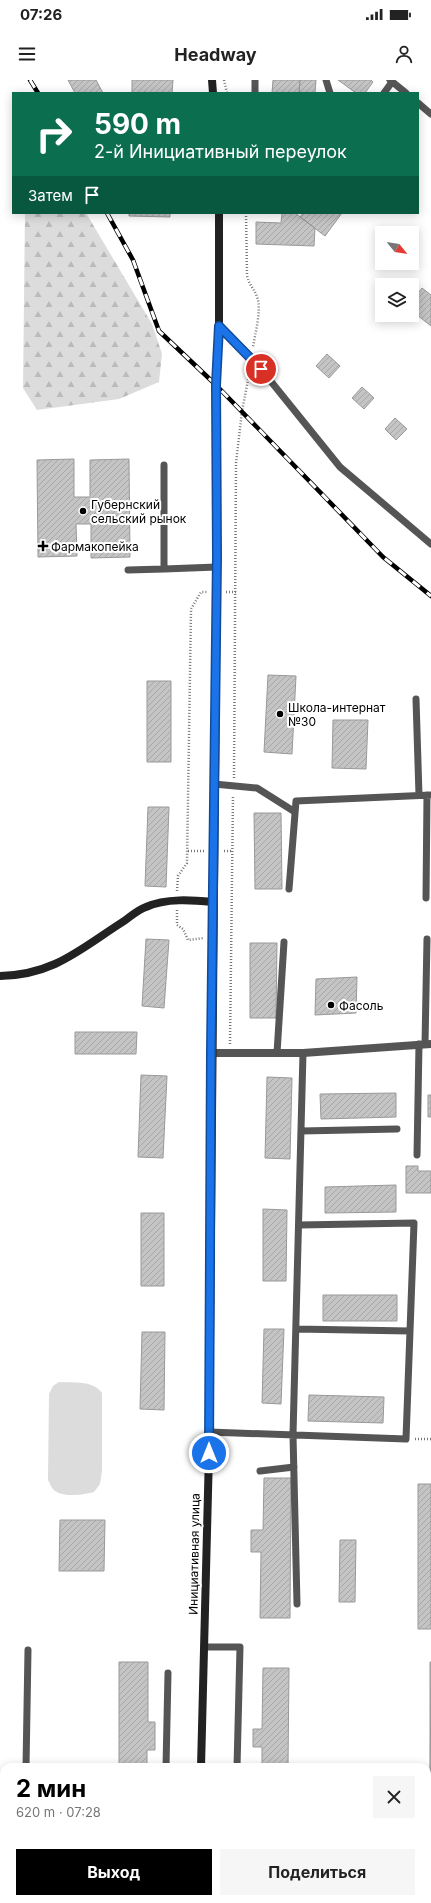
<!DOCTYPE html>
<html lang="ru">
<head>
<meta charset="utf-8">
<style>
	:root { --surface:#fff; --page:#f6f6f6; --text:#222; --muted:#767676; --accent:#000 }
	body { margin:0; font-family:Inter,sans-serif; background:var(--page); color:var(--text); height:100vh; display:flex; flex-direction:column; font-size:15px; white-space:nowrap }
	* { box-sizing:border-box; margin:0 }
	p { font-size:13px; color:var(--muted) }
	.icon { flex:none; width:22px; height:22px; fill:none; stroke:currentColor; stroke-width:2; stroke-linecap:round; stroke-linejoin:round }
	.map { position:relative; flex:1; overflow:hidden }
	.drawer { position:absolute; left:0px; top:1683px; width:431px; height:140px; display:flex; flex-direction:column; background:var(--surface); border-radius:12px 12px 0 0; box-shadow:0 2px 10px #0003 }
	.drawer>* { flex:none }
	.top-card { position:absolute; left:12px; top:12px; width:407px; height:122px; border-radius:0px; box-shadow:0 2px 10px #0003; background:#0b6e4f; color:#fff; overflow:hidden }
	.needle { width:26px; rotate:120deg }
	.tools { position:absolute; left:375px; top:146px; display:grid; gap:8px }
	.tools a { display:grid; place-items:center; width:44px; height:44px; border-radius:0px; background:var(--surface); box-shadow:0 2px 10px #0003; font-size:20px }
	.pin { position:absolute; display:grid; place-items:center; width:34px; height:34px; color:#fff; margin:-17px; border:2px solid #fff; border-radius:50%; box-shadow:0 1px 4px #0007 }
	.me { position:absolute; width:44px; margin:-22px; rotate:0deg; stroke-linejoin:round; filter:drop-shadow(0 0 3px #0008) }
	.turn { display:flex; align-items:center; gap:14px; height:84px; padding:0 16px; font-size:18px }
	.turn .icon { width:52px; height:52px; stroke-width:2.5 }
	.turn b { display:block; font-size:28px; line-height:34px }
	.then { display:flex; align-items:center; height:38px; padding:0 16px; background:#0003; gap:8px; font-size:15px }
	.round { display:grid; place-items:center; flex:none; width:42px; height:42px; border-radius:0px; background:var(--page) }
	.head { display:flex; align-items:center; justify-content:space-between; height:68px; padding:0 16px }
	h1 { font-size:24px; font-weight:700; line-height:30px; color:var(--accent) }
	.cta { display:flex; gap:8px; margin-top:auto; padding:8px 16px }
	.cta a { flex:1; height:46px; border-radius:0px; background:var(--accent); color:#fff; font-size:16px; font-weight:700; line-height:46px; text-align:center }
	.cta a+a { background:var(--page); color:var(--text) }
	.status { display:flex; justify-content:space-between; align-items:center; height:28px; padding:0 20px; background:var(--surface); direction:ltr }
	.status svg { height:11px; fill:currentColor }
	header { display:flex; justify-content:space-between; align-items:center; height:52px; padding:0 16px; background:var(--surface); font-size:18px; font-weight:700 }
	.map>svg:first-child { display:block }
	.forest { fill:url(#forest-firs) }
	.park { fill:#dcdcdc }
	.building { fill:url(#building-hatch); stroke:#999 }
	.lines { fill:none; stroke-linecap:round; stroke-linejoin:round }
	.path { stroke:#777; stroke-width:2.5; stroke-dasharray:1 2; stroke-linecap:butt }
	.lane { stroke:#555; stroke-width:7 }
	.street { stroke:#555; stroke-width:8 }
	.secondary { stroke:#222; stroke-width:8 }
	.rail-casing { stroke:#000; stroke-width:4.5 }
	.rail { stroke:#fff; stroke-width:3; stroke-dasharray:9; stroke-linecap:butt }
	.route-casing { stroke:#114b97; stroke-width:10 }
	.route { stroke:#1a73e8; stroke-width:7 }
	.poi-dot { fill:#000; stroke:#fff; stroke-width:1.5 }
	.labels { text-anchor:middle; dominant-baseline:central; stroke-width:4; stroke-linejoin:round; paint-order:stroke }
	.poi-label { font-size:12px; fill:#000; stroke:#fff; text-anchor:start }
	.street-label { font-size:12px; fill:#000; stroke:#fff }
</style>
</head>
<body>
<div class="status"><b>07:26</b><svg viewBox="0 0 49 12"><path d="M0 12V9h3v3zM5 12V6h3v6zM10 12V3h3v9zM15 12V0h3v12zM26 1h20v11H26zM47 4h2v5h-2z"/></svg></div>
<header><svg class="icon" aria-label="menu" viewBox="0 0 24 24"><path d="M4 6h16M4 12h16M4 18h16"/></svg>Headway<svg class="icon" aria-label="person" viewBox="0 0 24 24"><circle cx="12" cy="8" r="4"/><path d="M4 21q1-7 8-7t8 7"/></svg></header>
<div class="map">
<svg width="431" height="1823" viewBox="0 0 431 1823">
	<defs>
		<pattern id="forest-firs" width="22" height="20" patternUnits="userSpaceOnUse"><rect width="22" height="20" fill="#dcdcdc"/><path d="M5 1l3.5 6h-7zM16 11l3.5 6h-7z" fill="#bbb"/></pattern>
		<pattern id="building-hatch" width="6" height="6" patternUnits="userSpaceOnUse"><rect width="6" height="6" fill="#c4c4c4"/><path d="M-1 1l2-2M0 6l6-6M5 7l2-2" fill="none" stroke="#a7a7a7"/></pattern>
	</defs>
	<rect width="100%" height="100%" fill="#fff"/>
	<path class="forest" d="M25 133H86L152 244 162 274 159 302 119 319 37 330 23 308Z"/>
	<path class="park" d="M59 1302C74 1303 93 1300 102 1313V1391L100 1404 94 1412C84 1415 60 1418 53 1409 51 1407 50 1403 48 1400L49 1314 53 1306Z"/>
	<path class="building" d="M68 0H96L103 13H75Z
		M132 0H173L172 13H132Z
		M273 0H300L299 13H272Z
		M300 0H316L315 13H299Z
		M338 0H371L373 2 365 13H356Z
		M129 133H170V137L129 136Z
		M282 133H295L315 148 314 166 256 164V142L281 143Z
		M303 133H342L325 156 300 137Z
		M422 208 431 215V246L412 231V221Z
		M327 274 340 286 329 298 316 286Z
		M362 307 374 318 364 329 352 318Z
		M395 338 407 349 396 360 385 349Z
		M74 379V417H90V380L129 379 130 477 91 478V444H76L77 476 38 477 37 380Z
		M268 595 296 596 292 674 264 672Z
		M147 601H171V682H147Z
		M333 640H368L366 689 332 688Z
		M148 727H169L166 807 145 806Z
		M254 733H281L282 809H255Z
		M146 859 169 860 164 928 142 926Z
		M250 863H277L276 938H250Z
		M357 897 356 933 315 935 316 899Z
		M75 952H137L136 974H75Z
		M141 995 167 996 163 1078 138 1077Z
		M267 997 292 998 290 1079 265 1078Z
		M396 1013V1037L321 1039 320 1014Z
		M428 1015H431V1037H428Z
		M406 1086H418V1091H431V1113H406Z
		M396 1105V1132L325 1133V1107Z
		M263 1129 287 1130 286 1201H263Z
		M141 1133H164V1206H141Z
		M323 1215H397V1241H323Z
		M264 1249H284L281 1324 262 1323Z
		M142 1252H165L164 1330 140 1329Z
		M309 1315 384 1317 383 1343 308 1341Z
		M264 1398H291L290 1538H260L261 1472H251V1450H263Z
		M418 1404H431V1549H418Z
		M60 1440H105L104 1491H59Z
		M340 1460H356L355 1522H339Z
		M119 1582H148V1642H155V1670H147V1687H119Z
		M430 1582H431L430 1725Z
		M263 1588H289L288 1687H262V1667H253V1649H262Z
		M59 1819H83V1823H59Z
		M105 1819H132V1823H105Z
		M266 1819H292V1823H266Z
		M318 1819H341L340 1823H318Z
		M350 1819H425V1823L376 1821V1823H350Z"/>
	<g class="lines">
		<path class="path" d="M224 0 227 13
			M246 133 247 194C248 204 254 208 257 217 262 229 255 254 253 267
			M226 512H236
			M234 698 236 383 242 331 250 290
			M188 771H205
			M224 771H233
			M177 811 178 796 187 783 191 529 201 512H207
			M177 830V845L183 849 188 860 204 858
			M230 964 233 715
			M415 1359H431
			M0 1763H4"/>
		<path class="lane" d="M326 0 330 13
			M390 0 406 13
			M255 13V0
			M384 13 392 2
			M418 23 431 34
			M219 246 252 278 340 387 431 464
			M164 385V489L217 487
			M128 490 164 489
			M416 619 419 715
			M214 704 257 708 295 732
			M289 809 296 721 431 715
			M426 818 427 715
			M425 964 427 859
			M277 973 284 862
			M301 1051 397 1049
			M417 1075 419 964
			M296 1249 410 1251
			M209 1352 406 1359 414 1143 299 1145
			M260 1391 294 1387
			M297 1524 293 1355 303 973
			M204 1567H240L237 1687
			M26 1687 28 1570
			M166 1687 168 1593
			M33 1823V1819"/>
		<path class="street" d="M211 973H303L431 964
			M198 1823V1819"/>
		<path class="secondary" d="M212 0 213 13
			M0 896C53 895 79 870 121 843 129 838 137 830 146 827 166 818 192 820 213 822
			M201 1687 209 1373 217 476 216 305 219 246V133
			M427 1761H431"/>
		<g class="rail-casing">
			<path id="rail" d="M30 0 38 13
				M107 133 133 180 159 251 216 305 383 477 431 516"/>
		</g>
		<use href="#rail" class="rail"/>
	</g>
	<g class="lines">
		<g class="route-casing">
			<path id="route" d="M209 1373 211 973 217 476 216 305 219 246 261 289"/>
		</g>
		<use href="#route" class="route"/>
	</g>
	<g class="poi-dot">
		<circle cx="83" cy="431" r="4"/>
		<path d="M41 460h4v4h4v4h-4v4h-4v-4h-4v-4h4z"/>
		<circle cx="280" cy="634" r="4"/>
		<circle cx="331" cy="925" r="4"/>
	</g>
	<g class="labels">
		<g class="poi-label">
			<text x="91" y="424">Губернский<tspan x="91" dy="14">сельский рынок</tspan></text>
			<text x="51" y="466">Фармакопейка</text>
			<text x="288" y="627">Школа-интернат<tspan x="288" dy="14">№30</tspan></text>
			<text x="339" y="925">Фасоль</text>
		</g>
		<g class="street-label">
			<text transform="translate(194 1474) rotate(-89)">Инициативная улица</text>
		</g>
	</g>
</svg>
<div class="tools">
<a><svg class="needle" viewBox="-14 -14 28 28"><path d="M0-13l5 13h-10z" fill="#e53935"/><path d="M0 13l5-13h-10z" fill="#767676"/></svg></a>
<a><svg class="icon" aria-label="layers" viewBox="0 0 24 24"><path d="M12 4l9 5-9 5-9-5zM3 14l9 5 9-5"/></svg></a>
</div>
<div class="pin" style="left:261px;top:289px;background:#d93025"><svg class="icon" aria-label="arrive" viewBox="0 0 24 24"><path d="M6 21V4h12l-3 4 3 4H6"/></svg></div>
<svg class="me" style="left:209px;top:1373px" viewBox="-20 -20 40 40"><circle r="17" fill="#1a73e8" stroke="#fff" stroke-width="3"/><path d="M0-11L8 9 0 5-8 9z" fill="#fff"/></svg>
<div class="top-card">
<div class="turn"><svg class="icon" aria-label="right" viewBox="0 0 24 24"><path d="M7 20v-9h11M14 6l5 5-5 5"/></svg><div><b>590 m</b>2-й Инициативный переулок</div></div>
<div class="then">Затем<svg class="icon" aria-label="arrive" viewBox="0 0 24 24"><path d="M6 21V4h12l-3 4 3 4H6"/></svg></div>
</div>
<section class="drawer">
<div class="head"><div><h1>2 мин</h1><p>620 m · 07:28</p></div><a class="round"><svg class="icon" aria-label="close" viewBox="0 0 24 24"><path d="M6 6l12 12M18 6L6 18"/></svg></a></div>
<div class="cta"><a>Выход</a><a>Поделиться</a></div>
</section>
</div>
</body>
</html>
